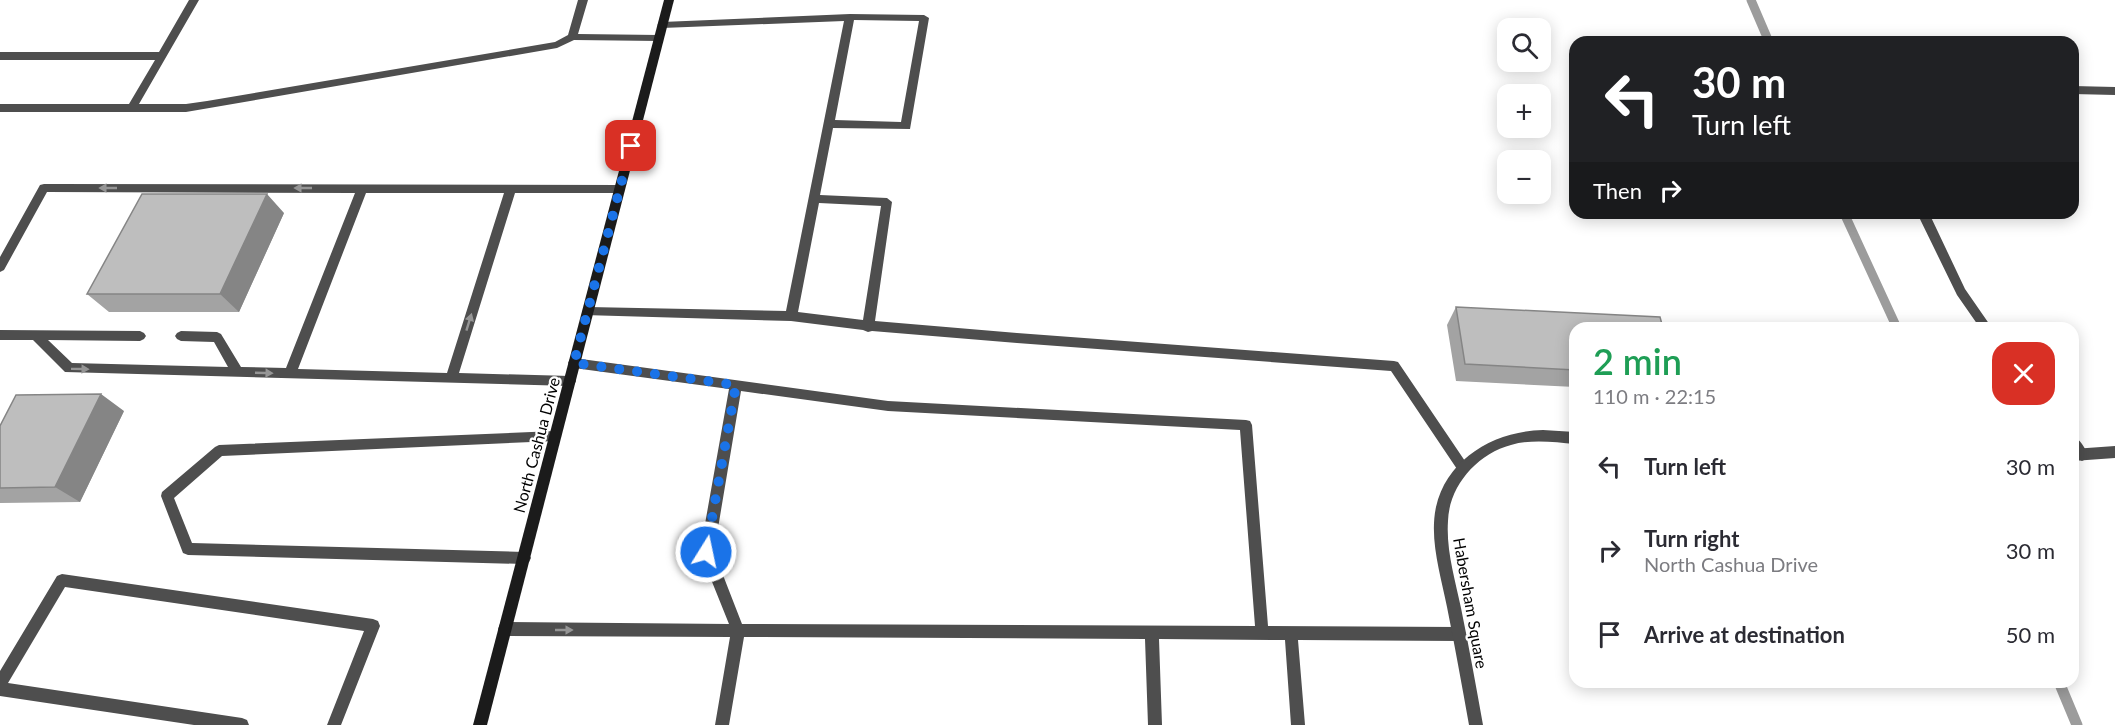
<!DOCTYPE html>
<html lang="en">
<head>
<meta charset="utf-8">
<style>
	:root { --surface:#fff; --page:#f7f7f7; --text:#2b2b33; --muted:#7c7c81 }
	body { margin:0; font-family:Lato,sans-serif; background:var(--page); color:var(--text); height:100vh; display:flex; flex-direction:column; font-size:22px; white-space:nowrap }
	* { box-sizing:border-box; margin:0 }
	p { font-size:20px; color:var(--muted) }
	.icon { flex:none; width:33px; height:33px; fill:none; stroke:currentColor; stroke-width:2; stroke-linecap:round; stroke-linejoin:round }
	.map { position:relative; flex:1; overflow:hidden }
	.drawer { position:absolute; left:1569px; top:322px; width:510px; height:366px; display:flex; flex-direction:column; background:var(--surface); border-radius:18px; box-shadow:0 3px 15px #0003 }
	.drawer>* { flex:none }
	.banner { position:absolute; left:1569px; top:36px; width:510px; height:183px; border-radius:18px; box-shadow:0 3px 15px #0003; background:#202124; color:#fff; overflow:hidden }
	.buttons { position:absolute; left:1497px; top:18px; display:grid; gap:12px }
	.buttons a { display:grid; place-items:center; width:54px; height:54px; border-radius:12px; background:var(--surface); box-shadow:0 3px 15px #0003; font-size:30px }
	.pin { position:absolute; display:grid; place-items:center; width:51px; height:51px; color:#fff; margin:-26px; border-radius:12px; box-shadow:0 3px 9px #0006 }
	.me { position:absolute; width:66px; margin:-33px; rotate:10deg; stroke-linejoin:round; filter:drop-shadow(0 0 4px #0008) }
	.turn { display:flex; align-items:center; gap:21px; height:126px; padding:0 24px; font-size:27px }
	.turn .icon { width:78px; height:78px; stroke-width:2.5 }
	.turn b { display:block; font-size:42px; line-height:51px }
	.then { display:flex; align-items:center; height:57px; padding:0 24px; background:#0003; gap:12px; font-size:22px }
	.round { display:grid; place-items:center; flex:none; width:63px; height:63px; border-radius:18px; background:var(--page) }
	.overview { display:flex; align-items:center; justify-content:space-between; height:102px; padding:0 24px }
	h1 { font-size:36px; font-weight:600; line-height:45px; color:#1e9e55 }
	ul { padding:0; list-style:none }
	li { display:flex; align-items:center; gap:18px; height:84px; padding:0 24px }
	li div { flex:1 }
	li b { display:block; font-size:22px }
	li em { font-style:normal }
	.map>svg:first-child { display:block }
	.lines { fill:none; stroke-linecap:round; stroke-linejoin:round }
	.stream-far1 { stroke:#9c9c9c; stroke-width:9 }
	.stream { stroke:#9c9c9c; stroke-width:11 }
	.lane { fill:#4e4e4e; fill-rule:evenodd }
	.street { fill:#4e4e4e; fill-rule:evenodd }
	.secondary { fill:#1b1b1b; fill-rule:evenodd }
	.wall { fill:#a3a3a3 }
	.shaded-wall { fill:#858585 }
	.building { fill:#bebebe; stroke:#858585; stroke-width:1.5 }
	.oneway { fill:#959595 }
	.route { stroke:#1a73e8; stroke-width:10; stroke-dasharray:0 18 }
	.labels { text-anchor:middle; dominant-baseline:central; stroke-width:4.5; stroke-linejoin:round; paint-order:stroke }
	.street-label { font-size:16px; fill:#000; stroke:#fff }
</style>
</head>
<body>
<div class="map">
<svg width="2115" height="725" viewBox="0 0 2115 725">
	<rect width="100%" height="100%" fill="#fff"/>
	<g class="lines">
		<path class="stream-far1" d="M1751 0 1769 42
			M1844 213 1897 328"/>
		<path class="stream" d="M2059 682 2077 725"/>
		<path class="lane" d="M189 0H199L139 104H186L207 101 555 42 568 35 578 0H588L578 34 659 35 664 38 659 41 574 40 557 48 186 112H0V104H129L155 60H0V52H159Z
			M850 14 924 15 929 18 910 129 833 128 820 195 887 198 892 202 875 321 1017 333 1394 361 1398 362 1467 464 1469 468 1467 472 1463 474 1459 472 1391 371 1017 343 872 331 868 332 863 330 791 321 584 315 582 312 584 309 588 307 786 311 844 21 662 28 657 25 662 22ZM854 20 919 21 901 122 835 120ZM819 203 881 206 863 320 798 312Z
			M2073 86 2115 87V95L2073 94Z
			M44 184 620 185 625 189 620 193H515L459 373 570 376 574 377 576 381 574 385 570 386 65 372 33 340H0V330L140 331 144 333 146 336 144 339 140 341 48 340 72 363 228 367 214 342 181 341 177 339 175 336 177 333 181 331 217 332 221 334 241 367 286 368 355 193 47 192 4 270 0 272V257L40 185ZM366 193H504L447 373 298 369Z
			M1917 213H1929L1965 289 1992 328H1980L1957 295Z
			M574 358 888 401 1246 420 1250 421 1252 425 1268 626 1459 627 1464 629 1466 634 1464 639 1459 641 1298 640 1305 725H1291L1285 640 1159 639 1162 725H1148L1145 639 744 637 729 725H715L730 637 505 636 500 634 498 629 500 624 505 622 729 624 700 552 729 389 574 368 570 367 568 363 570 359ZM741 391 888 411 1240 430 1255 626 742 624 714 552Z
			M555 431 559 432 561 436 559 440 555 441 222 456 174 498 192 543 524 552 529 554 531 558 529 562 524 564 188 555 183 553 161 496 162 492 215 447 219 445Z
			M2073 436C2080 439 2085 448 2088 455L2086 459 2082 461C2071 457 2073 446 2073 436Z
			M62 574 373 619 378 621 380 626 341 725H327L364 631 65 587 8 683 242 718 247 720 249 725H194L0 696V671L57 576Z"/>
		<path class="street" d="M1543 430 1575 432V444C1554 442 1531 439 1511 445 1477 454 1449 486 1448 521 1446 550 1455 579 1461 608 1469 647 1476 686 1483 725H1469C1462 686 1455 647 1447 607 1441 576 1429 540 1436 507 1447 458 1495 431 1543 430Z
			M2115 446V458L2073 461V449Z"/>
		<path class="secondary" d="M664 0H674L487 725H473Z"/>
	</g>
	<path class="wall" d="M284 213 239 312H109L87 294Z
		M1456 307 1575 328V387L1456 381 1447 325Z
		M124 411 80 502 0 503V488Z"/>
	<path class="shaded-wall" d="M267 194 284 213 239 312 220 294Z
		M101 394 124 411 80 502 55 487Z"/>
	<path class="building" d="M142 194H267L220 294H87Z
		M1456 307 1660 317 1663 328H1575V370L1465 364Z
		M101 394 55 487 0 488V426L16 395Z"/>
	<defs><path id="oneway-solid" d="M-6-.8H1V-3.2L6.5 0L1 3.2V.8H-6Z" transform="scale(1.5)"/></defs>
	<g class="oneway">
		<use href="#oneway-solid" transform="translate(108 188) rotate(-180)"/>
		<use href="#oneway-solid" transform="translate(303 188) rotate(-180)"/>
		<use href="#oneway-solid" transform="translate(469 322) rotate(-73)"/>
		<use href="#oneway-solid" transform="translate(80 369) rotate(1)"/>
		<use href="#oneway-solid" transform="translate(264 373) rotate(2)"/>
		<use href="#oneway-solid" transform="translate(564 630)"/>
	</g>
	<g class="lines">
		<path class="route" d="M631 146 574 363 736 385 706 552"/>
	</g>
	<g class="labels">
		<g class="street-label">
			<text transform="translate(536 445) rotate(-75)">North Cashua Drive</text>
			<text transform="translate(1471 603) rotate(80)">Habersham Square</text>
		</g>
	</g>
</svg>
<div class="buttons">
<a><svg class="icon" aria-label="search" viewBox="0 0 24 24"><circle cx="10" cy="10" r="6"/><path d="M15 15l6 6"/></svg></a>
<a>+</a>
<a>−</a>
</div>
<div class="pin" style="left:631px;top:146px;background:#d93025"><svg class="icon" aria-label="arrive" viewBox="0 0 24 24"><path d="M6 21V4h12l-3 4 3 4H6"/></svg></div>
<svg class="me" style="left:706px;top:552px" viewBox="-20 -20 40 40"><circle r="17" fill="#1a73e8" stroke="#fff" stroke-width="3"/><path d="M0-11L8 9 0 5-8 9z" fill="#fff"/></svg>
<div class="banner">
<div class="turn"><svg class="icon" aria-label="left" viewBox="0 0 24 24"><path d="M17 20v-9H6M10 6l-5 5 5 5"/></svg><div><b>30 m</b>Turn left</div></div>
<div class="then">Then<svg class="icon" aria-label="right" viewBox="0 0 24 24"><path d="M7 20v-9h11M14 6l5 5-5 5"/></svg></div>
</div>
<section class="drawer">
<div class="overview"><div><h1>2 min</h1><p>110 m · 22:15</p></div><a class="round" style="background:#d93025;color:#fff"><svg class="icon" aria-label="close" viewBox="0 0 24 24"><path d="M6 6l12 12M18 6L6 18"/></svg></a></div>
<ul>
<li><svg class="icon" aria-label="left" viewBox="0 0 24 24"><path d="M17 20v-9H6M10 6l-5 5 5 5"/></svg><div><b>Turn left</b></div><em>30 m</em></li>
<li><svg class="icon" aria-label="right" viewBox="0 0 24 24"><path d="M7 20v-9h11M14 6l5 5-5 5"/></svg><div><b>Turn right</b><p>North Cashua Drive</p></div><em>30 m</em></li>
<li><svg class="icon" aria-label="arrive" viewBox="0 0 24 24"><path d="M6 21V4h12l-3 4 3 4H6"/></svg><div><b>Arrive at destination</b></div><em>50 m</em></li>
</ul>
</section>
</div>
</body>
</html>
